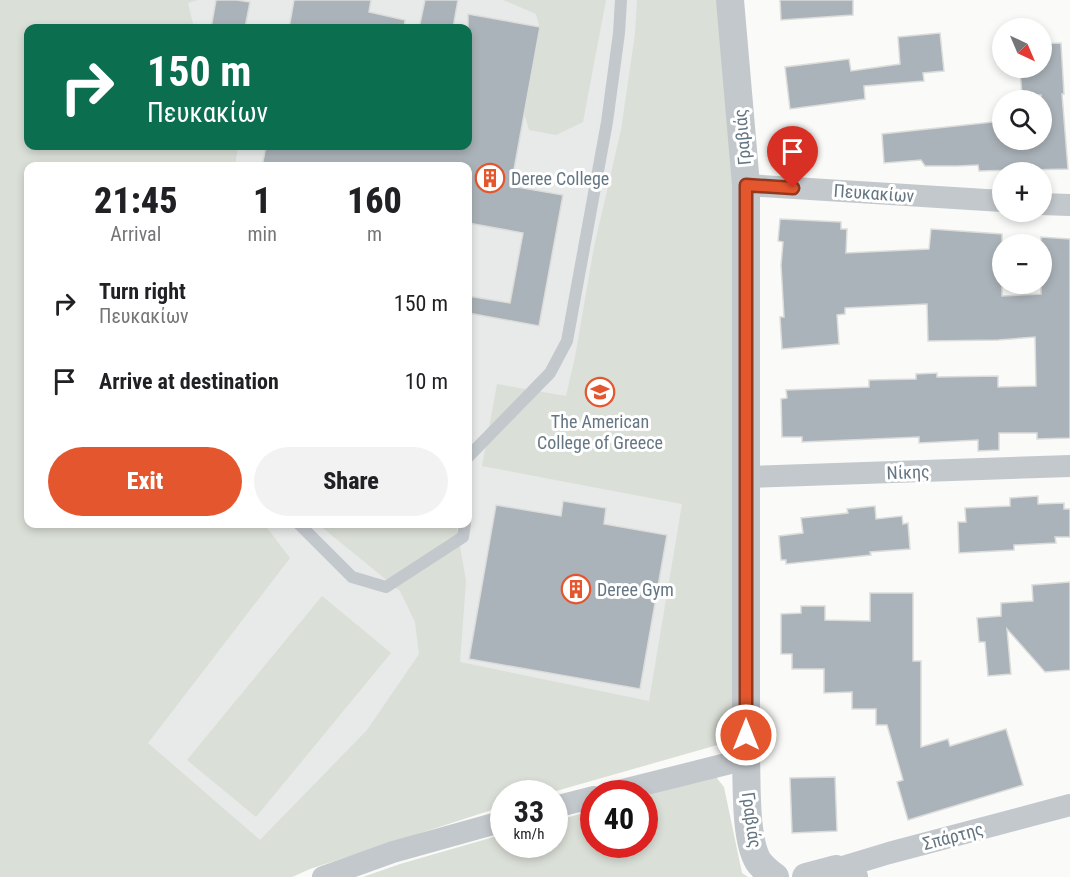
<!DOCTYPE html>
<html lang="en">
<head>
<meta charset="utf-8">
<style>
	:root { --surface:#fff; --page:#f2f2f2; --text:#202124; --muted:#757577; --accent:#e4572e }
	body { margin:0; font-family:"Roboto Condensed",sans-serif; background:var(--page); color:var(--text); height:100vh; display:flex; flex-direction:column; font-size:22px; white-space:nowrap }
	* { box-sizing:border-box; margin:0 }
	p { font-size:20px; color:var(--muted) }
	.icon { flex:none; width:33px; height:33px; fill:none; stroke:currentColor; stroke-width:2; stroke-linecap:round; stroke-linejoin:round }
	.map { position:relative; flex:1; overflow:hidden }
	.drawer { position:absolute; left:24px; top:162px; width:448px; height:366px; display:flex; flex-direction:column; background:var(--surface); border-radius:12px; box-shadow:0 3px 9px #0003 }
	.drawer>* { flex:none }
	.top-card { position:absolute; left:24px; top:24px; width:448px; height:126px; border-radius:12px; box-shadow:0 3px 9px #0003; background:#0b6e4f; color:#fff; overflow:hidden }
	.needle { width:39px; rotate:136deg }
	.tools { position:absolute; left:992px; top:18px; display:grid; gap:12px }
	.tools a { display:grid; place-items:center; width:60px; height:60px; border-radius:50%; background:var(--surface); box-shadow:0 3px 9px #0003; font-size:30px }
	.speed { position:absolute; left:490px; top:780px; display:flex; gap:12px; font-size:30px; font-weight:700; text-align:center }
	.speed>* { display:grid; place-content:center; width:78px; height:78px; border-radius:50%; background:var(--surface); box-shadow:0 3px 9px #0003; line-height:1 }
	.speed small { font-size:15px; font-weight:400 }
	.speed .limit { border:9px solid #d22; background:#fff; color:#111 }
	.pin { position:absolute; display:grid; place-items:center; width:51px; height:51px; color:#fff; margin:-62px -26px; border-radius:50% 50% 50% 0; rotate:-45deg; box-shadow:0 0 6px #0007 }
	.pin .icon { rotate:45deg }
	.me { position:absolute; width:66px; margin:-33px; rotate:0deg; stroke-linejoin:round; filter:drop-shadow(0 0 4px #0008) }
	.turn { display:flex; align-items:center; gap:21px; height:126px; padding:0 24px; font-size:27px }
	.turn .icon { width:78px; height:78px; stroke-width:2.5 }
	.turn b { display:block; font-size:42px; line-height:51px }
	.eta { display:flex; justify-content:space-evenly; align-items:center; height:102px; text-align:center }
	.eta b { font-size:36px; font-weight:800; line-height:42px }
	.button { display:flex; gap:12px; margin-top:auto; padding:12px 24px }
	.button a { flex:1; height:69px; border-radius:36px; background:var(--accent); color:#fff; font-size:24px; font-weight:800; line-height:69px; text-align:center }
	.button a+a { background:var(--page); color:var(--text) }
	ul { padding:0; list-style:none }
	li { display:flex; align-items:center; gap:18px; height:78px; padding:0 24px }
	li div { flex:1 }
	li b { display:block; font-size:22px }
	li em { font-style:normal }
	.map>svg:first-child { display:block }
	.built { fill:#e8e9e9; fill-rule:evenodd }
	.green { fill:#dadfd7 }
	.building { fill:#aab3b9; stroke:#dcdcda; stroke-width:1.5 }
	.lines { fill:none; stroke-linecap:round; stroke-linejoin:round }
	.service { stroke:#c3c8cc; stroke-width:12 }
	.minor { stroke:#c3c8cc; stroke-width:22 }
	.tertiary { stroke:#c3c8cc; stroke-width:28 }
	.route-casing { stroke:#94391e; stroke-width:15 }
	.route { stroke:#e4572e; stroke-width:10 }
	.labels { text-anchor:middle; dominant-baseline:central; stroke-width:6; stroke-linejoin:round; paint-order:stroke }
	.street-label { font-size:18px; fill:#657683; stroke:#fff }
	.poi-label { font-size:18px; fill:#657683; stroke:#fff; text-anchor:start }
</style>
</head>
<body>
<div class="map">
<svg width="1070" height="877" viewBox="0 0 1070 877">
	<rect width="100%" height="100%" fill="#fafaf8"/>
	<path class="built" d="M0 0H720L733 739 504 794 224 877 28 616ZM28 28H468V146H28ZM28 166H468V524H28Z"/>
	<path class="green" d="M0 0H198L188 3 194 28H28V146H238L235 166H28V524H264L290 558 148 743 260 840 367 730 419 654 415 622 400 591 318 524H456L466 581 460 662 649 701 682 504 482 466 497 384 566 396 575 357 594 247 621 130 635 34 637 0H722L734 184 735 740 549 793 504 794V806L310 869 292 877H0Z
		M503 0H606L583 122 556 135 529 130 523 109 539 25 536 14Z
		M322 596 391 653 256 817 187 760Z
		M716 777 724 787 742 873 748 877H363L400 864 504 834V844H555V821L594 810V844H645V796Z"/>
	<path class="building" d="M216 0H237L250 2 245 28H211Z
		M294 0H371L369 12 405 20 404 28H289Z
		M425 0H458L453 28H419Z
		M780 0H853V15L781 20Z
		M468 14 540 27 511 186 563 195 539 326 468 313V296L510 303 523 233 468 223V166H262L266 146H468Z
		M940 33 944 71 923 73 924 81 864 86 865 99 790 109 785 67 849 59 851 71 900 64 898 37Z
		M1061 43 1064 94H1062L1068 169 979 171 978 165 958 166H925L921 160 884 163 882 134 1002 121V140H1041V95L1022 96 1020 68H1041V44Z
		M780 219 841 222V229H847L846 253 929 249 931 229 1002 234V296L1041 294V237L1070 239V438L1037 439V433H999V450L978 451V440L919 443V437L802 442V437H782L781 399 787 398 786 390 869 387V380L916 379V374L937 373V377L998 376V387L1036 386 1035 337 998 340 928 341 927 304 845 308V314L837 315 839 344 782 349 780 317H784L781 265 783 242 778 241Z
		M1038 496V504L1064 503V509H1070V537H1055L1056 543 1014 545V550L959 553 958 522H966L965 508 1010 506V498Z
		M563 501 606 508 604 524 667 535 640 689 469 659 496 505 561 516Z
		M875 506 876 519 902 516 903 524 908 523 910 549 870 552 871 555 786 564V560H781L779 536 803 533 801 518 848 513 847 509Z
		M1070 582V670L1045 672 1007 629 1011 674 988 676 985 642H979L977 618 1001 616V603L1033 601 1032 585Z
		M870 593H913V661H921V747L948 739 950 746 1006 729 1023 785 908 820 897 782 903 780 887 725H876V709H852V692L824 693V669H792V654H781V614L801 613V606H825V620L870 621Z
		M835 777 837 831 792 833 790 778Z"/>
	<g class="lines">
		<path class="service" d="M468 457 550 373 567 341 607 122 619 33 621 0
			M299 524 352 577 386 587 463 537 465 524"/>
		<path class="minor" d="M746 185 1002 201
			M1041 204 1070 205
			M746 477 1070 466
			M607 794 746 759
			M555 807 594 797
			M836 869 889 853 1070 805
			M323 877 393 852 504 821"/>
		<path class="tertiary" d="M730 0 746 185V759C747 785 745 839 758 861 763 868 768 872 775 877
			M806 877 836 869 854 877"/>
	</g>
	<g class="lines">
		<g class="route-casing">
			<path id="route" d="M746 735V185L793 188"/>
		</g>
		<use href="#route" class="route"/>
	</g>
	<defs>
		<g id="building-ring" transform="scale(1.5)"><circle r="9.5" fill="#fff" stroke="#e4572e" stroke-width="1.5"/><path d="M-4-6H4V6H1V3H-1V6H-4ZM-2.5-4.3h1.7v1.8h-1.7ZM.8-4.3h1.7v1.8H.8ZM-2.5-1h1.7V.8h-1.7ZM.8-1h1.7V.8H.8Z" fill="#e4572e"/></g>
		<g id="university-ring" transform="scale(1.5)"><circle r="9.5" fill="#fff" stroke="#e4572e" stroke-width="1.5"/><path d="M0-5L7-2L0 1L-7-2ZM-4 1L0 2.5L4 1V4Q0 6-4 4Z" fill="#e4572e"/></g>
	</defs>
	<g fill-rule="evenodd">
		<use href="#building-ring" x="490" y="178"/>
		<use href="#university-ring" x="600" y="392"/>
		<use href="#building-ring" x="576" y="589"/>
	</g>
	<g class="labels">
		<g class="street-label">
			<text transform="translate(742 137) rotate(-95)">Γραβιάς</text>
			<text transform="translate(874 193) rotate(4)">Πευκακίων</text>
			<text transform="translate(908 472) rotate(-2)">Νίκης</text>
			<text transform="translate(752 820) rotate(82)">Γραβιάς</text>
			<text transform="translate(953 836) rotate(-15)">Σπάρτης</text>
		</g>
		<g class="poi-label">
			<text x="511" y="178">Deree College</text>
			<text x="600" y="421" text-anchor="middle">The American<tspan x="600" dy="21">College of Greece</tspan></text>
			<text x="597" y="589">Deree Gym</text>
		</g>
	</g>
</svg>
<div class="tools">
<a><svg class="needle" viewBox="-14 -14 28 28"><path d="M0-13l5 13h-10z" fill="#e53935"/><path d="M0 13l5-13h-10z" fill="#757577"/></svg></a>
<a><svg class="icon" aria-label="search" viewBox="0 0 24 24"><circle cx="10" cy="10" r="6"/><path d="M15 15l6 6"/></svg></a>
<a>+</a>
<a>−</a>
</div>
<div class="speed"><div>33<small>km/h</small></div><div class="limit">40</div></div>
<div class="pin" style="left:793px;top:188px;background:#d93025"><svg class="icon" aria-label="arrive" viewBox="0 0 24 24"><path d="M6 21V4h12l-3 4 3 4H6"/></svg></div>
<svg class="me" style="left:746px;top:735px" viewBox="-20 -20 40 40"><circle r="17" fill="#e4572e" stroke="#fff" stroke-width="3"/><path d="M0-11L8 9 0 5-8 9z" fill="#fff"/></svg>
<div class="top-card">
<div class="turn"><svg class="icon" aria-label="right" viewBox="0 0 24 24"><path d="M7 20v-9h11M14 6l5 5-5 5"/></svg><div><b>150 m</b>Πευκακίων</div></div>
</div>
<section class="drawer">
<div class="eta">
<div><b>21:45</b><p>Arrival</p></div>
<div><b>1</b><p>min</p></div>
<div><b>160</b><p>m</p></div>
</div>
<ul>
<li><svg class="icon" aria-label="right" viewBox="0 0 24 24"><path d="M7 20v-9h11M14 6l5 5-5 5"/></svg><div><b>Turn right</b><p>Πευκακίων</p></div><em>150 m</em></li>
<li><svg class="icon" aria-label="arrive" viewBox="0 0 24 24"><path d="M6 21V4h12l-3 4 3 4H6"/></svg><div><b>Arrive at destination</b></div><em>10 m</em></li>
</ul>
<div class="button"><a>Exit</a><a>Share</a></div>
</section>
</div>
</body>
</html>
